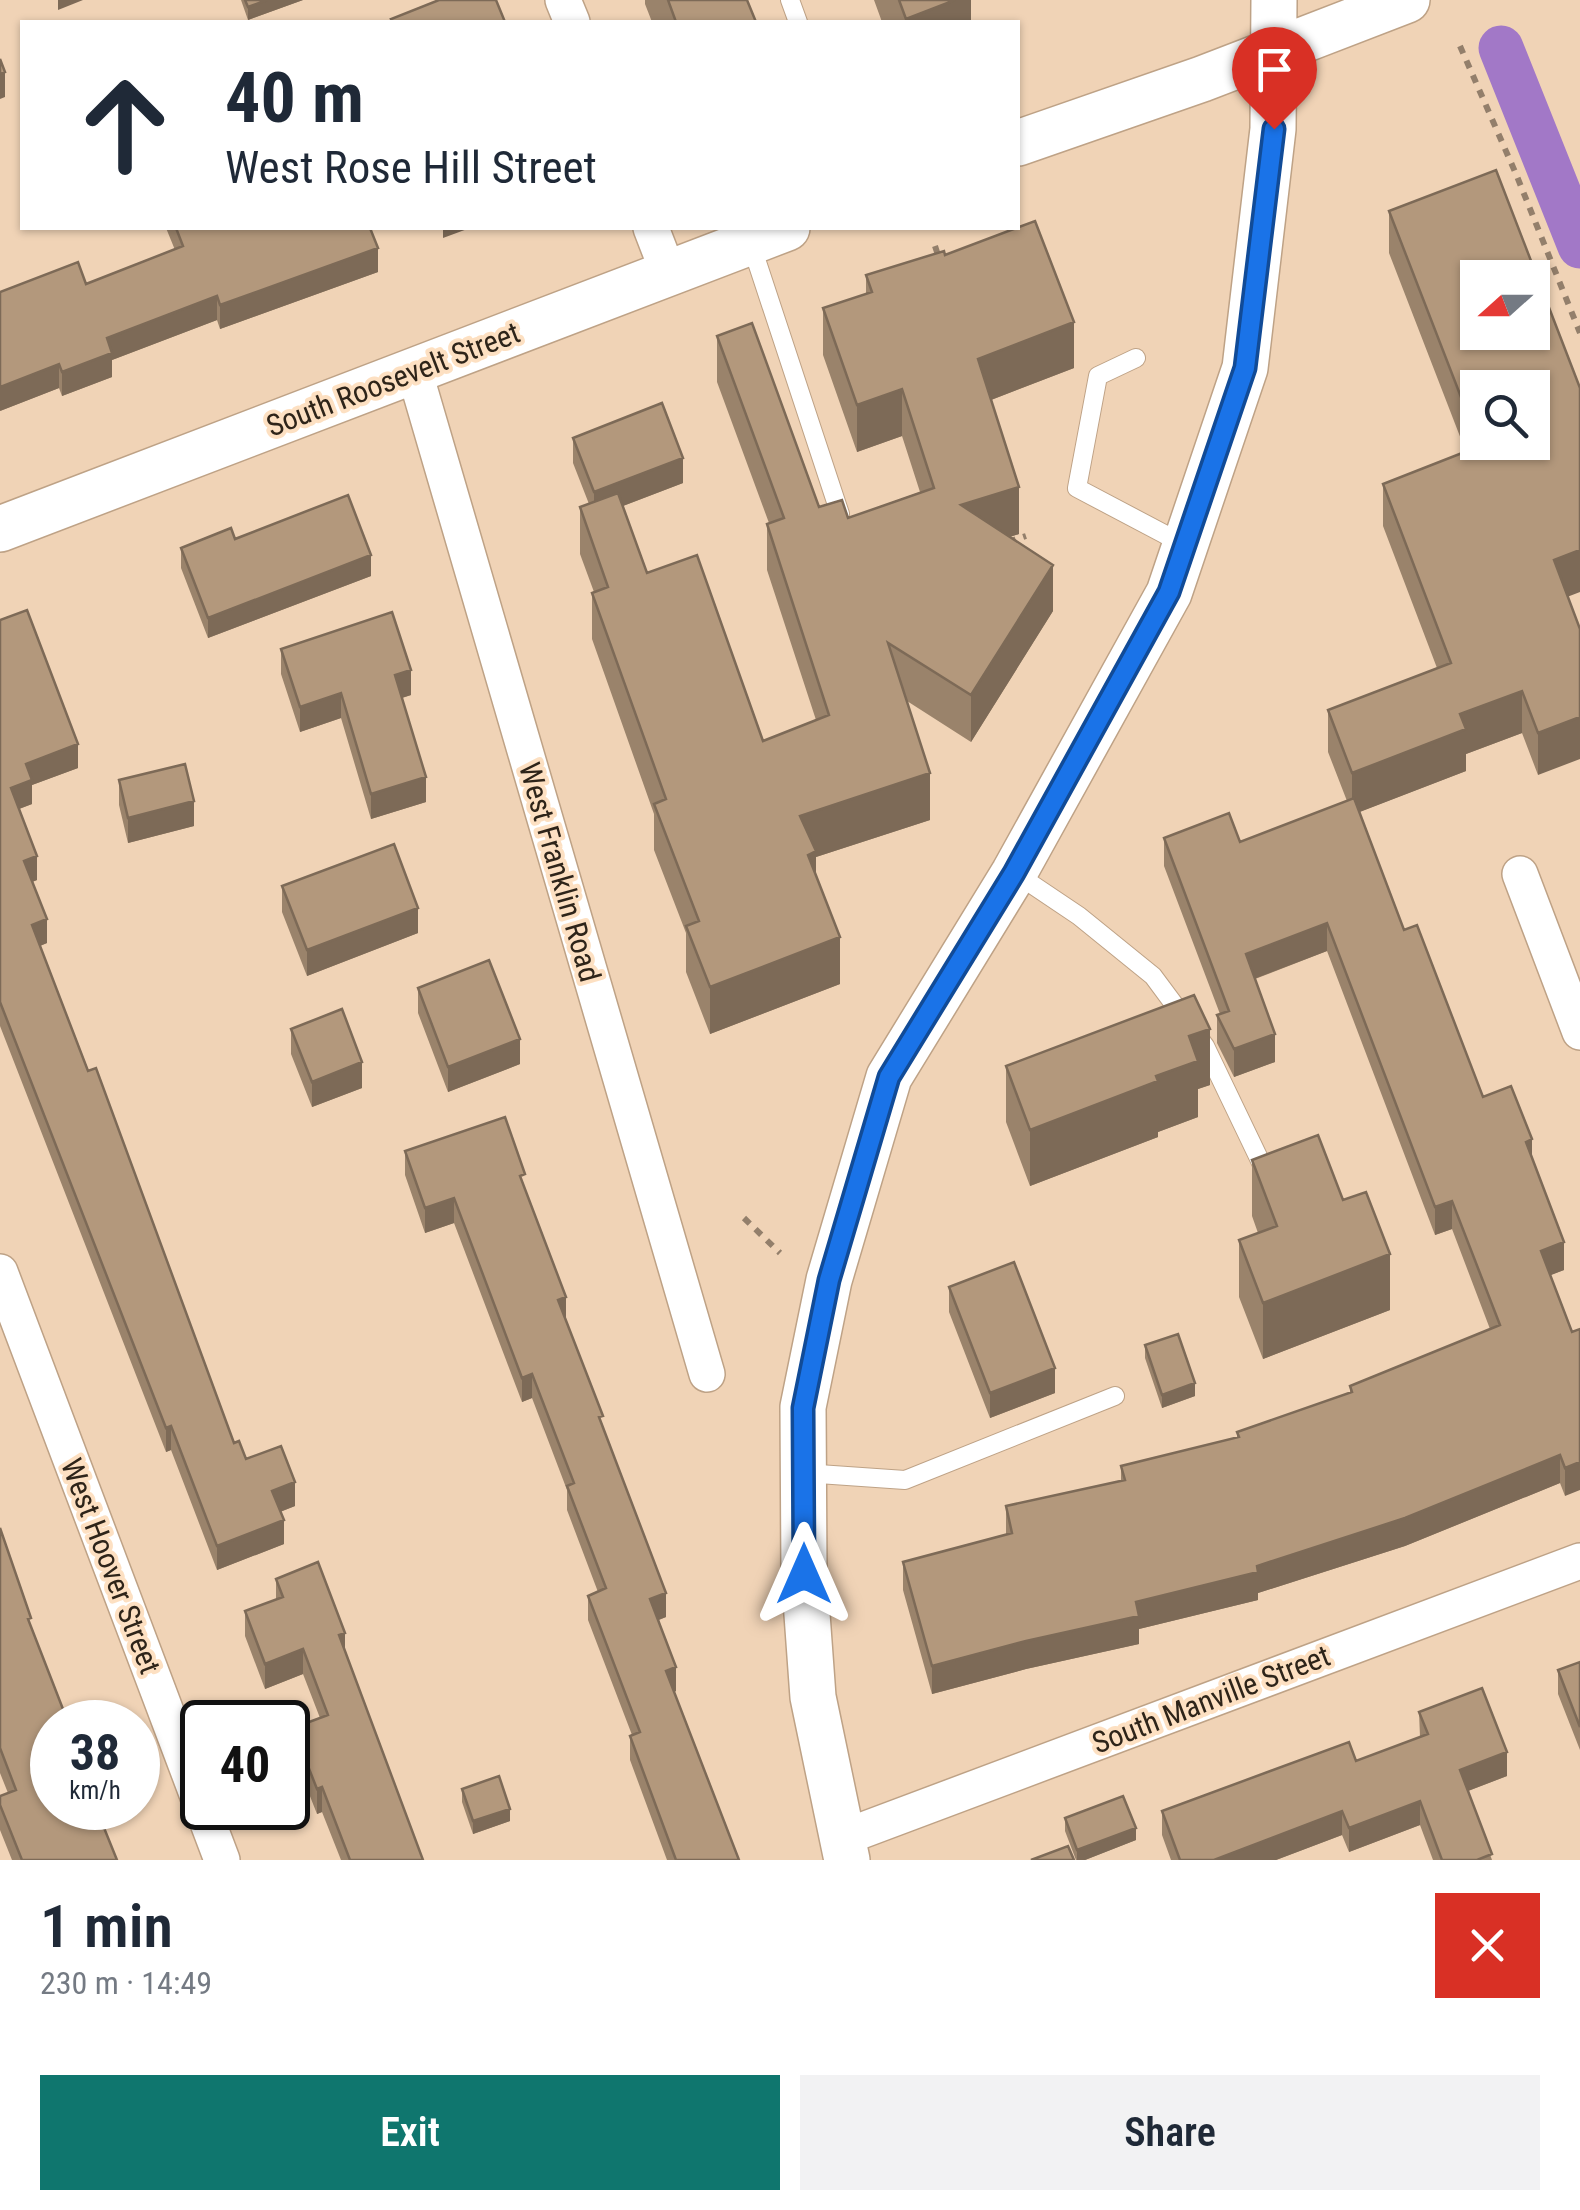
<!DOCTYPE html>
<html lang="en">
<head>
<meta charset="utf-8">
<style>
	:root { --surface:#fff; --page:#f2f2f3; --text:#1f2937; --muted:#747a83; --accent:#0f766e }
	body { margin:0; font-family:"Roboto Condensed",sans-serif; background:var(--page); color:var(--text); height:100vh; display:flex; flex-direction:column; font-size:38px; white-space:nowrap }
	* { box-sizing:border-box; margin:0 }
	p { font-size:32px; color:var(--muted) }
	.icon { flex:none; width:55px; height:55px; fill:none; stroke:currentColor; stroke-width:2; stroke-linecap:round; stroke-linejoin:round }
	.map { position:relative; height:1860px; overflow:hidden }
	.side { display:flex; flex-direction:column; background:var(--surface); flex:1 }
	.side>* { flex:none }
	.top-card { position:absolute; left:20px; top:20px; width:1000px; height:210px; border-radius:0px; box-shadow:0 2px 8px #0004; background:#fff; color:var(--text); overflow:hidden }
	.needle { width:65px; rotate:249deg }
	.tools { position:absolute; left:1460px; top:260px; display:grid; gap:20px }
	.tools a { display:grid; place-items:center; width:90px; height:90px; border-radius:0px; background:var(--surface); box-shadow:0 2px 8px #0004; font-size:50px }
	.speed { position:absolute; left:30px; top:1700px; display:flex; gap:20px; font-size:50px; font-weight:700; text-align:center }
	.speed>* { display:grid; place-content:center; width:130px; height:130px; border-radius:50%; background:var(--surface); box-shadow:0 2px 8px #0004; line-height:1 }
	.speed small { font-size:25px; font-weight:400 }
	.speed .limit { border:5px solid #111; border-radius:15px; background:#fff; color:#111 }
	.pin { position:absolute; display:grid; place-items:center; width:85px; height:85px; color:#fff; margin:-102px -42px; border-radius:50% 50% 50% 0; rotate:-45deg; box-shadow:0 0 10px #0007 }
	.pin .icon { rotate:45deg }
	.me { position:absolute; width:110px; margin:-55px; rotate:0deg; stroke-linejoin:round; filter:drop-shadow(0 0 8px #0008) }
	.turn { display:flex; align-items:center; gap:35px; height:210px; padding:0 40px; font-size:45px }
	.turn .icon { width:130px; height:130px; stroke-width:2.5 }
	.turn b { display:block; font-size:70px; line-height:85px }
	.round { display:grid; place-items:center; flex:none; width:105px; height:105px; border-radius:0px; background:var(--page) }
	.head { display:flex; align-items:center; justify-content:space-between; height:170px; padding:0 40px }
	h1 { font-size:60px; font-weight:600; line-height:75px }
	.action { display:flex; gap:20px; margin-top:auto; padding:20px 40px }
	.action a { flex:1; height:115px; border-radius:0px; background:var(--accent); color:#fff; font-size:40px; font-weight:600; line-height:115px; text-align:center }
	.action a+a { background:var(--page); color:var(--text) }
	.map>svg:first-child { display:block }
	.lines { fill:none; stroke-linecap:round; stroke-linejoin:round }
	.canal { stroke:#a278c7; stroke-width:45 }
	.service-casing { stroke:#bea286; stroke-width:20 }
	.minor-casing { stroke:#bea286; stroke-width:38 }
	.tertiary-casing { stroke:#bea286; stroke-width:48 }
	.path { stroke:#937f6b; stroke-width:6; stroke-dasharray:8 8; stroke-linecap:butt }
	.service { stroke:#fff; stroke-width:18 }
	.minor { stroke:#fff; stroke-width:35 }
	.tertiary { stroke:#fff; stroke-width:45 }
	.wall { fill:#9a836b }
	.shaded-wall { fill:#7d6a57 }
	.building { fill:#b3987c; stroke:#7d6a57; stroke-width:2.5; fill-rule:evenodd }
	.route-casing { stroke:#114b97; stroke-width:25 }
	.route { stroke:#1a73e8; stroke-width:18 }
	.labels { text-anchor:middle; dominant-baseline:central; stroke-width:8; stroke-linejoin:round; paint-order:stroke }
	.street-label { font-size:30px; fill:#2e2419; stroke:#fde0c2 }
</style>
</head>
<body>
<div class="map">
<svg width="1580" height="1860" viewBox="0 0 1580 1860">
	<rect width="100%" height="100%" fill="#f0d3b6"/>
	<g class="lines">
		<path class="canal" d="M1501 48 1580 246"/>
		<g class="service-casing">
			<path id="service" d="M790 0 798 22
				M751 244 840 514
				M1136 358 1098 376 1077 488 1185 545
				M1015 873 1079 916 1153 976 1205 1046 1265 1171
				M804 1473 905 1480 1115 1396"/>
		</g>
		<g class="minor-casing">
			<path id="minor" d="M563 0 572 22
				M651 228 668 272
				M414 370 707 1374
				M1520 874 1580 1032
				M0 1272 222 1860
				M842 1838 1580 1561"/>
		</g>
		<g class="tertiary-casing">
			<path id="tertiary" d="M1018 143 1202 79 1407 0
				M0 529 787 228
				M847 1860 813 1697 804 1573 803 1407 829 1280 889 1077 1014 873 1169 593 1245 368 1273 129 1274 0"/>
		</g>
		<path class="path" d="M1460 46 1516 174 1580 333
			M935 246 940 261
			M1008 542 1026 536
			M744 1218 780 1253"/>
		<use href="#service" class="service"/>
		<use href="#minor" class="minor"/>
		<use href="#tertiary" class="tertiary"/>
	</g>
	<path class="wall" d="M241 0H303L248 20Z
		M645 0H747L756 22H652L645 4Z
		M874 0H971V22H882Z
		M1389 211 1568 596 1538 775 1522 733 1466 754V771L1359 812 1404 930 1483 1097 1532 1158 1564 1270 1550 1275 1572 1332 1565 1496 1560 1483 1405 1546 1258 1593V1600L1139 1629V1644L1026 1669 932 1694 903 1590V1562L1006 1534V1506L1121 1481V1466L1237 1438V1432L1350 1393V1386L1490 1329 1452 1229 1435 1235 1327 951 1255 979 1275 1062 1234 1077 1217 1043V1015L1220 1014 1164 866V838L1240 842 1347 801 1328 752V710L1437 668 1383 526V484L1466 452 1389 253Z
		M166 228H370L378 272 220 329 217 320 112 360V377L62 396 59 388 0 411 86 284 175 250Z
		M945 255 1074 368 991 400 1019 534 1010 537 1053 611 971 742 907 701 930 820 816 857V875L840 984 710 1034 686 972V933L654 850V814L592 639V593L594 592 580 554V507L589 504 573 463V438L683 483 623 506 647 573 763 741 816 720 767 570V524L769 523 717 382V336L819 507 848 518 920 492 902 436 857 452 823 355V308L866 294V275Z
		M235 539 371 576 208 638 181 568V548Z
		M0 620 78 768 32 785V804L19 809 37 880 32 882 47 943 40 946 234 1443 246 1459 295 1506 280 1512 284 1544 217 1570 171 1450 166 1452 0 1026Z
		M281 649 411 695 402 698 426 802 371 819 341 718 300 732 281 674Z
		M119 780 194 826 128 843 119 805Z
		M282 886 418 933 307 976 282 912Z
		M418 988 520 1064 448 1092 418 1013Z
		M291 1029 362 1088 312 1107 291 1054Z
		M1006 1066 1210 1085 1198 1089V1117L1158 1132V1137L1030 1186 1006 1122Z
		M405 1151 525 1189 566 1321 666 1617 659 1620 676 1691 674 1692 739 1860H667L630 1760V1736L632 1735 588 1620V1596L598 1592 567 1510V1490L532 1398 522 1402 454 1223 425 1233 405 1175Z
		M1252 1160 1343 1200 1390 1310 1263 1359 1239 1297V1240L1258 1233 1252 1216Z
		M949 1287 1055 1393 990 1418 949 1312Z
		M1145 1345 1195 1396 1162 1408 1145 1358Z
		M0 1528 31 1626 52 1722 117 1860H12L0 1830V1796L8 1793 0 1773Z
		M276 1579 345 1654 423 1860H341L322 1812 317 1814 293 1753V1728L320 1718 303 1674 265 1689 245 1636V1611L276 1600Z
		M1580 1662V1750L1558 1694V1670Z
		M1419 1712 1507 1776 1468 1791 1492 1860H1433L1420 1825 1349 1852 1342 1835 1276 1860H1171L1162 1835V1811L1356 1761 1420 1737Z
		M462 1789 510 1821 473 1834 462 1802Z
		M1065 1818 1136 1840 1085 1860H1076L1065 1831Z"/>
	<path class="shaded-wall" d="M58 0H83L58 10Z
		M267 0H303L248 20V7Z
		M955 0H971V22H906V19Z
		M5 72V97L0 99V74Z
		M443 228H470L443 238Z
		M378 248V272L220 329V305Z
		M217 296V320L112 360V377L62 396V372L107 338Z
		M1074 322V368L978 405V359Z
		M59 364V388L0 411V387Z
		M902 389V436L857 452V405Z
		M683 458V483L594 517V492Z
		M1019 487V534L961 552V505Z
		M1580 550V592L1554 602V560Z
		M371 555V576L208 638V618Z
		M1053 565V611L971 742V695Z
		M411 670V695L395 700V675Z
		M1522 691V733L1466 754V771L1352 815V773L1460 714Z
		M341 693V718L300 732V707Z
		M1580 717V759L1538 775V733Z
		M78 744V768L32 785V804L11 812V788L26 764Z
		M930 773V820L816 857V897L800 816Z
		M426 777V802L371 819V794Z
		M194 801V826L128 843V818Z
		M37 856V880L24 885V861Z
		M418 908V933L307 976V950Z
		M47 919V943L32 949V925Z
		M1327 923V951L1246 982V954Z
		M840 937V984L710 1034V987Z
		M1210 1029V1085L1198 1089V1117L1158 1132V1137L1030 1186V1130L1189 1036Z
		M1275 1034V1062L1234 1077V1049Z
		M520 1039V1064L448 1092V1067Z
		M362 1062V1088L312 1107V1082Z
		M1532 1139V1167L1526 1142Z
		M454 1198V1223L425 1233V1208Z
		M1452 1201V1229L1435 1235V1207Z
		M1564 1242V1270L1541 1279V1251Z
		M1390 1254V1310L1263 1359V1303Z
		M566 1297V1321L558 1300Z
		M1055 1368V1393L990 1418V1393Z
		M532 1374V1398L522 1402V1378Z
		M1195 1383V1396L1162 1408V1395Z
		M171 1426V1450L166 1452V1428Z
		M1560 1455V1483L1405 1546 1258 1593V1600L1139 1629V1644L1026 1669 932 1694V1666L1257 1566Z
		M1580 1462V1490L1565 1496V1468Z
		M295 1482V1506L272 1515V1491Z
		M284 1520V1544L217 1570V1546Z
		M666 1593V1617L650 1623V1599Z
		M345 1633V1658L339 1635Z
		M303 1649V1674L265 1689V1664Z
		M676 1667V1691L666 1695V1671Z
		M1507 1752V1776L1460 1794V1770Z
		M322 1787V1812L317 1814V1789Z
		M1420 1801V1825L1349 1852V1828Z
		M510 1809V1821L473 1834V1821Z
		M1342 1811V1835L1276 1860H1214Z
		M1136 1828V1840L1085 1860H1077V1850Z"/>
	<path class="building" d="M245 0H267L248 7Z
		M439 0H496L505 22H393L391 19Z
		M668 0H747L756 22H676Z
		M899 0H955L906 19Z
		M0 59 5 72 0 74Z
		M1496 170 1580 388V550L1554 560 1580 629V717L1538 733 1522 691 1460 714 1466 729 1352 773 1328 710 1451 663 1383 484 1480 446 1478 442H1532V388H1478V441L1389 211ZM1478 278H1532V332H1478Z
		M1035 221 1074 322 978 359 1019 487 961 505 1053 565 971 695 888 643 930 773 800 816 816 851 808 855 840 937 710 987 686 926 699 921 654 804 666 799 592 593 608 587 580 507 618 493 647 573 697 555 763 741 829 715 767 524 784 518 717 336 752 323 819 507 842 500 848 518 934 488 902 389 857 405 823 308 872 292 866 275 944 251 945 255Z
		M176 228H370L378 248 220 305 217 296 107 338 112 353 62 372 59 364 0 387V292L78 262 86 284 183 246Z
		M662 403 683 458 594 492 573 438Z
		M348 495 371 555 208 618 181 548 231 528 235 539Z
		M27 610 78 744 26 764 32 780 11 788 37 856 24 861 47 919 32 925 88 1071 96 1068 234 1443 239 1441 246 1459 281 1446 295 1482 272 1491 284 1520 217 1546 171 1426 166 1428 0 1002V620Z
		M392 612 411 670 395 675 426 777 371 794 341 693 300 707 281 649Z
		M185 764 194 801 128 818 119 780Z
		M1354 798 1404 930 1417 925 1483 1097 1511 1086 1532 1139 1526 1142 1564 1242 1541 1251 1572 1332 1580 1329V1462L1565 1468 1560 1455 1405 1518 1257 1566 1258 1572 1136 1602 1139 1616 1026 1641 932 1666 903 1562 1012 1533 1006 1506 1125 1480 1121 1466 1239 1437 1237 1432 1352 1392 1350 1386 1500 1325 1452 1201 1435 1207 1327 923 1246 954 1275 1034 1234 1049 1217 1015 1229 1011 1164 838 1229 813 1240 842Z
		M394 844 418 908 307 950 282 886Z
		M489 960 520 1039 448 1067 418 988Z
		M1194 995 1210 1029 1189 1036 1198 1061 1156 1076 1158 1081 1030 1130 1006 1066Z
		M342 1009 362 1062 312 1082 291 1029Z
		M505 1117 525 1174 520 1176 566 1297 558 1300 603 1416 599 1417 666 1593 650 1599 676 1667 666 1671 739 1860H676L630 1736 640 1732 588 1596 606 1588 567 1486 574 1483 532 1374 522 1378 454 1198 425 1208 405 1151Z
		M1318 1135 1343 1200 1366 1192 1390 1254 1263 1303 1239 1240 1277 1226 1252 1160Z
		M1014 1262 1055 1368 990 1393 949 1287Z
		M1178 1334 1195 1383 1162 1395 1145 1345Z
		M0 1528 31 1618 28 1619 68 1722H52V1808H96L117 1860H22L0 1805V1796L16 1790 0 1748Z
		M318 1562 345 1633 339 1635 423 1860H350L322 1787 317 1789 293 1728 328 1715 303 1649 265 1664 245 1611 283 1597 276 1579Z
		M1580 1662V1727L1558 1670Z
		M1482 1688 1507 1752 1460 1770 1492 1854 1477 1860H1442L1420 1801 1349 1828 1342 1811 1214 1860H1180L1162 1811 1349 1742 1356 1761 1428 1734 1419 1712Z
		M499 1776 510 1809 473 1821 462 1789Z
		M1123 1796 1136 1828 1077 1850 1065 1818Z
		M1068 1846 1074 1860H1031Z"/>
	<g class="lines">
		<g class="route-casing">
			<path id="route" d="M804 1574 803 1408 829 1280 889 1077 1014 873 1169 592 1245 368 1274 129"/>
		</g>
		<use href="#route" class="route"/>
	</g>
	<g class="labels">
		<g class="street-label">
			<text transform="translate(393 379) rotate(-21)">South Roosevelt Street</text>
			<text transform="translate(560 872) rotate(74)">West Franklin Road</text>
			<text transform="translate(111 1566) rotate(69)">West Hoover Street</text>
			<text transform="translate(1211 1699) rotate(-21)">South Manville Street</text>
		</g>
	</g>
</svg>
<div class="tools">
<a><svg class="needle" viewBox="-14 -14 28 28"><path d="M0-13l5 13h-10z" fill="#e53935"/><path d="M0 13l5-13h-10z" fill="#747a83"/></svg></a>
<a><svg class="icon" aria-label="search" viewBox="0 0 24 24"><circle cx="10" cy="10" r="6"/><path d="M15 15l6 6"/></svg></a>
</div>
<div class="speed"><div>38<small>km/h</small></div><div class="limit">40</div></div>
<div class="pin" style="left:1274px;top:129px;background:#d93025"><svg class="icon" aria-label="arrive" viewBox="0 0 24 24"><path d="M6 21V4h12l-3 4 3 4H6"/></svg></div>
<svg class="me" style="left:804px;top:1574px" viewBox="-20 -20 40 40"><path d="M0-17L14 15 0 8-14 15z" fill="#1a73e8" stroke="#fff" stroke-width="4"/></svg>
<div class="top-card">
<div class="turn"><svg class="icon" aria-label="ahead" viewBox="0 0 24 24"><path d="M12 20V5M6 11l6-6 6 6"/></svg><div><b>40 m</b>West Rose Hill Street</div></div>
</div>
</div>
<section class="side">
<div class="head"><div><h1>1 min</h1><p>230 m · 14:49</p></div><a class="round" style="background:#d93025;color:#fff"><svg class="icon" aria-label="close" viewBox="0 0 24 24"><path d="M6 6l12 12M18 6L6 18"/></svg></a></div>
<div class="action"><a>Exit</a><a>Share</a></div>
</section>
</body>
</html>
